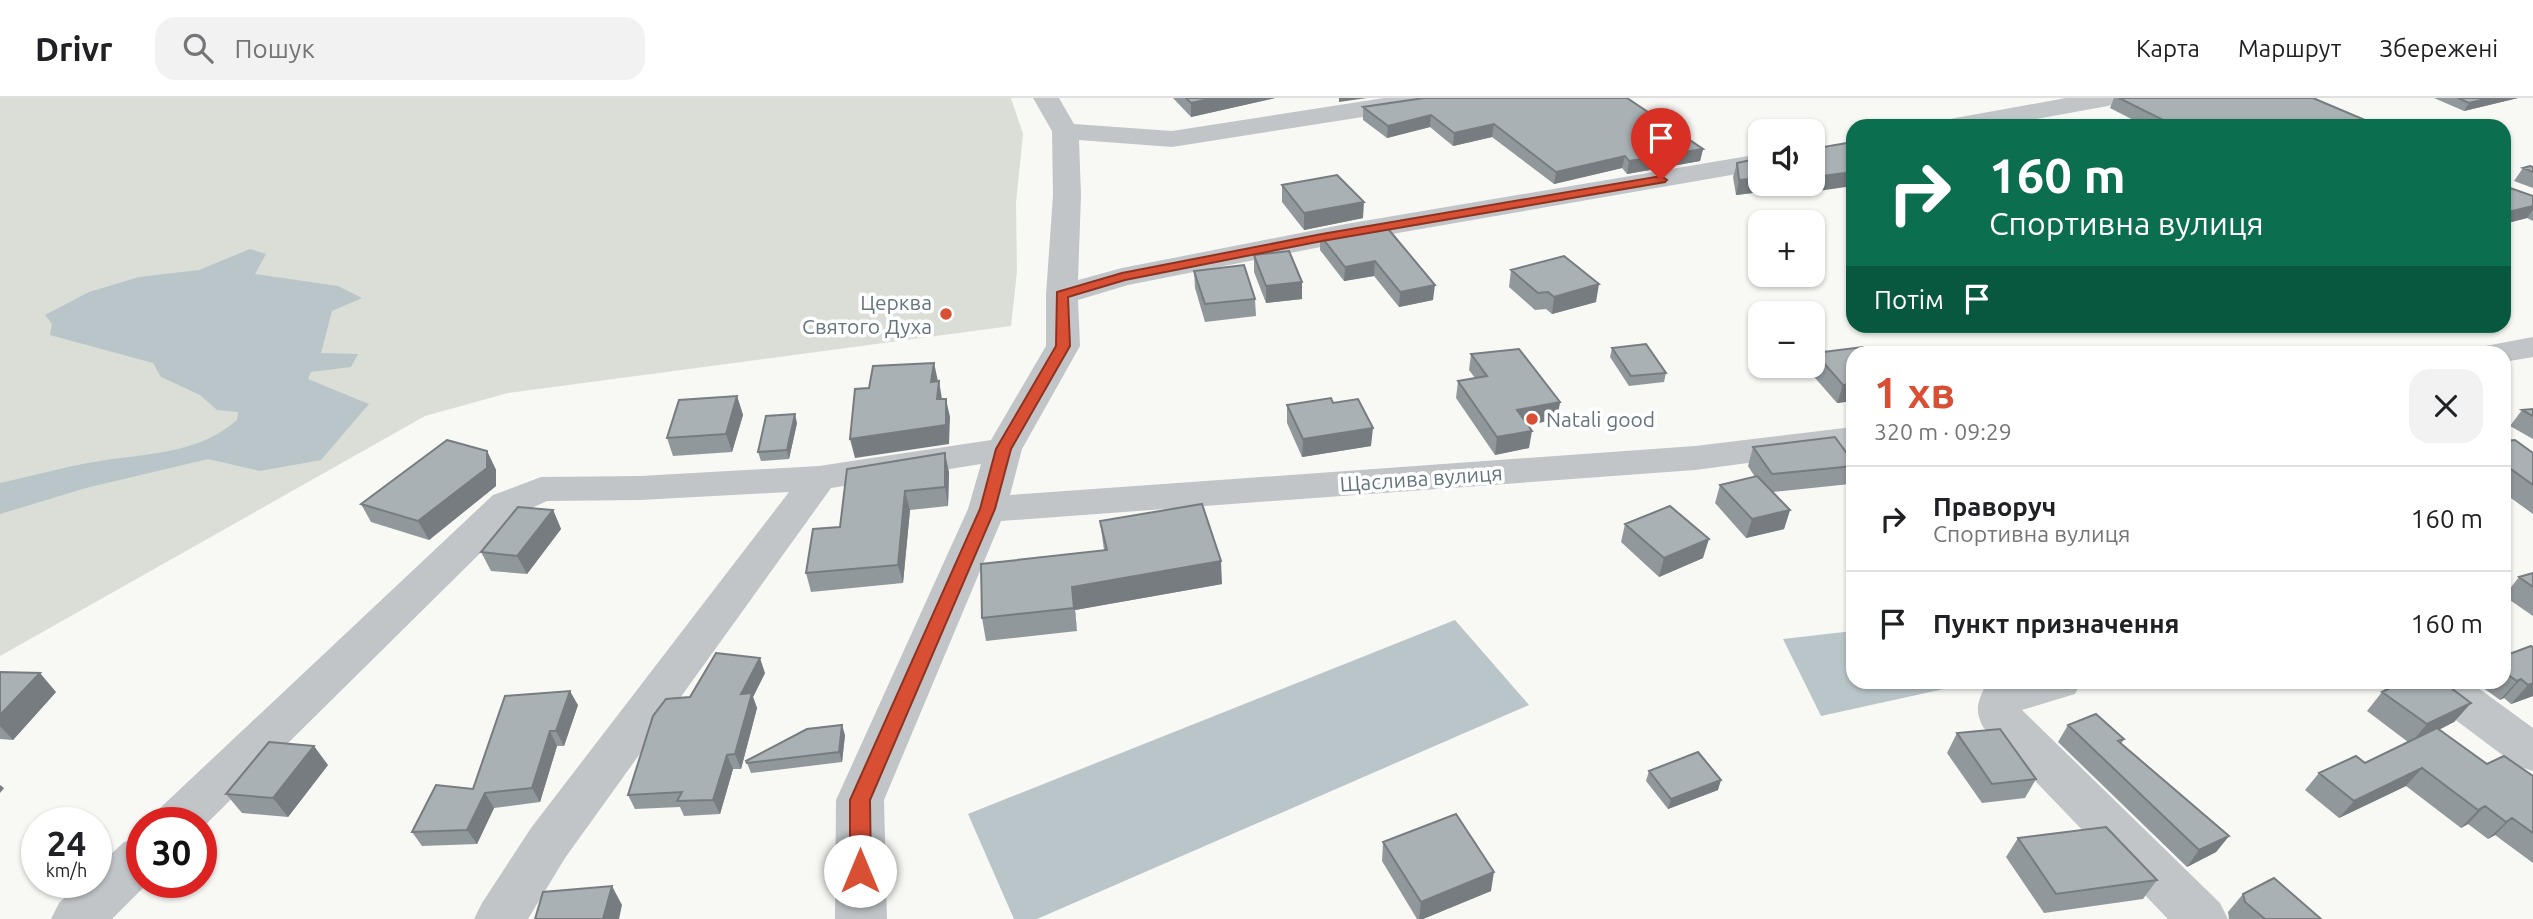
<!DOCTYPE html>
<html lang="uk">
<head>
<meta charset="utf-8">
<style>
	:root { --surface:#fff; --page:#f2f2f2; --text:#202124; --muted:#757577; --line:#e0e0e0; --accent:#d94f34 }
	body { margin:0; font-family:Ubuntu,sans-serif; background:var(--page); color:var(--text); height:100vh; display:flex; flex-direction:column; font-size:26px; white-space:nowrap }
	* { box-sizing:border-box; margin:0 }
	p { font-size:23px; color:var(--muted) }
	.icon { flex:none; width:38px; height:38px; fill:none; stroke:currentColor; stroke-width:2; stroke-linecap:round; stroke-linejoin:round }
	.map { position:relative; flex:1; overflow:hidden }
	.sheet { position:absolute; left:1846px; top:248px; width:665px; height:343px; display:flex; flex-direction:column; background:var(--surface); border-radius:21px; box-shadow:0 2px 5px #0004 }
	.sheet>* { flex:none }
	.top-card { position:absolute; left:1846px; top:21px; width:665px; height:214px; border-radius:21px; box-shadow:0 2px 5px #0004; background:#0b6e4f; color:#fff; overflow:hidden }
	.controls { position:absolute; left:1748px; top:21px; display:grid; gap:14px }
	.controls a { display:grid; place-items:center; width:77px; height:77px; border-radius:14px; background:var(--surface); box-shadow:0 2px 5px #0004; font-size:35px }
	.speed { position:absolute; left:21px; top:709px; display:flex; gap:14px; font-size:35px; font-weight:700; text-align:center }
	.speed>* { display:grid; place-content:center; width:91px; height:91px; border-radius:50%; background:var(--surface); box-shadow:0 2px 5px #0004; line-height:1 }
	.speed small { font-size:18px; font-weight:400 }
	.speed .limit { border:10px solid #d22; background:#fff; color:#111 }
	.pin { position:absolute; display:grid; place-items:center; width:60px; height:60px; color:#fff; margin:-72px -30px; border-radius:50% 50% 50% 0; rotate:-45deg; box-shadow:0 0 7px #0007 }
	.pin .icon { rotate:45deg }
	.me { position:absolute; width:77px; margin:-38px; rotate:0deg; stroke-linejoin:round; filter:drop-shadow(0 0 5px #0008) }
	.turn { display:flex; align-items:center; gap:24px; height:147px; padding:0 28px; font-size:32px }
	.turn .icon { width:91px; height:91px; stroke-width:2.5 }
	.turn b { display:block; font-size:49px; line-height:60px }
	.then { display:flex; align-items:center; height:66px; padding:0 28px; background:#0003; gap:14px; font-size:26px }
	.round { display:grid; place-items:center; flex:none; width:74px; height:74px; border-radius:21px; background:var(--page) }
	.summary { display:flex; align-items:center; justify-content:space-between; height:119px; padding:0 28px }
	h1 { font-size:42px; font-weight:600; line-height:52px; color:var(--accent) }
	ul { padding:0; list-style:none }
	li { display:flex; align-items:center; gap:21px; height:105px; padding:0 28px; border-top:2px solid var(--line) }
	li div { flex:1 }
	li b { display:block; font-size:26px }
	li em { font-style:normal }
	header { display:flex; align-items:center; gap:42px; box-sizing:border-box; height:98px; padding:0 35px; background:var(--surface); border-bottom:2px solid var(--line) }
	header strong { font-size:33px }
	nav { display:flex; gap:38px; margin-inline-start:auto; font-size:24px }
	.search { width:490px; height:63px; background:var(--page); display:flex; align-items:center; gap:18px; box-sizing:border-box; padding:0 24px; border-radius:21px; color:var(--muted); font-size:26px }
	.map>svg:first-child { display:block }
	.green { fill:#daded6 }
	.water { fill:#b9c5c8 }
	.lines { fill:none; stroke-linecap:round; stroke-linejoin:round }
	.minor { fill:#c1c5c8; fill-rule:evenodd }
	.wall { fill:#91989c }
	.shaded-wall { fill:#767c7f }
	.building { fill:#a9b1b5; stroke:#767c7f; stroke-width:2 }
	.route { fill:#d94f34; stroke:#8d3322; stroke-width:2 }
	.poi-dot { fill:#d94f34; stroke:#fff; stroke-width:2.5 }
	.labels { text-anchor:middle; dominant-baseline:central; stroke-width:7; stroke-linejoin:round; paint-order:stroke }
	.poi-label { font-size:21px; fill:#65757e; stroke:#fff; text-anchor:end }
	.street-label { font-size:21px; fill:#65757e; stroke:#fff }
</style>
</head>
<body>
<header>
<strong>Drivr</strong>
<div class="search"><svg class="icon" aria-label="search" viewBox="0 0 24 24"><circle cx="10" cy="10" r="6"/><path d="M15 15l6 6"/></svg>Пошук</div>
<nav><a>Карта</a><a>Маршрут</a><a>Збережені</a></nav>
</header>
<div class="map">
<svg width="2533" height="821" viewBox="0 0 2533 821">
	<rect width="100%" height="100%" fill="#f8f8f5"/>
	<path class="green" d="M0 0H1011L1023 36 1016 105 1017 173 1011 228 508 295 425 318 0 558Z"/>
	<path class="water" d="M250 151 266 156 255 176 338 188 362 200 332 213 321 255 358 256 351 269 311 274 308 281 369 306 321 362 260 373 208 361 86 390 0 416V385C33 378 67 368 100 363 149 355 198 356 237 322L238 314 217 312 200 297 161 279 153 265 50 237 52 226 45 217 89 194 139 179 199 172Z
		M1455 522 1529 607 1037 821H1014L968 716Z
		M1853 533V584L1971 585 1821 618 1783 541Z"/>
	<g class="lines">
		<path class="minor" d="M1033 0H1059L1074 26 1172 33 1384 0H1446L1442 5 1433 8 1172 49 1079 42 1081 97 1078 182 1122 170 1346 126 1760 56V72L1346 144 1128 187 1078 202 1080 248 1022 351 1010 397 1695 348 1853 329V351L1695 372 1001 423 884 702 887 821H835L836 702 968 411 981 366 831 390 565 760 528 821H474L482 805 531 730 789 394 640 402 547 403 521 415 201 731V724H153L160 710 493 397 541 379 640 378 819 368 991 342 1046 248V197L1053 97 1052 33Z
			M2066 0H2121L2117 5 2108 8 1997 28H1942L1946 22 1955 20Z
			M2533 239V259L2504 264V256H2476L2480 249Z
			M1999 584H2081L2075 596 2022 612 2220 805 2228 821H2168L1983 629C1975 614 1977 604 1985 589Z
			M2415 584H2470L2533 630V673L2517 668 2421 596Z
			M142 738V784H149L112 821H51L59 805 81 784H96V770L124 744Z"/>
	</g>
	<path class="wall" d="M1173 0H1275L1191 19Z
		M1424 0 1703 51 1700 63 1627 76 1622 70 1554 86 1492 39 1453 48 1430 29 1387 40 1363 22V9Z
		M2114 0H2313L2379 28H2145L2110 10Z
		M2434 0H2518L2464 13Z
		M1853 44 1818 93 1812 88 1736 97 1733 79 1737 65 1760 86H1813V46L1818 50Z
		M2533 69V90L2514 83 2523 70Z
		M2504 74 2510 90 2533 98V123L2527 120 2504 126Z
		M1282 87 1363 120 1304 132 1282 104Z
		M1384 126 1433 202 1399 209 1374 178 1344 183 1320 152V137Z
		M1254 157 1302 184V201L1266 205 1254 174Z
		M1511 172 1596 204 1552 216 1546 211 1535 212 1509 189Z
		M1194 173 1255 201 1256 218 1205 224 1195 190Z
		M1612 250 1666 275 1664 284 1629 288 1610 259Z
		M1815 255 1869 256 1853 303 1837 305 1809 273 1811 268H1813V261Z
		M1471 256 1560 304 1557 321 1528 327 1529 350 1495 357 1456 300 1458 283 1475 280 1469 272Z
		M737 298 743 317 732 354 673 358 667 340Z
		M1333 305 1371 348 1302 359 1287 325V307Z
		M2533 311V341L2510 328 2522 312Z
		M797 325 789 361 761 363 758 354Z
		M2504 343 2533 355V416L2504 395Z
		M1753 349 1853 364V376L1850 386 1773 394 1790 412 1784 431 1746 440 1715 405 1720 387 1755 379 1748 368Z
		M487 353 496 372V388L429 442 371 424 361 406Z
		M847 371 949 374 948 408 910 412 903 485 811 494 806 475 840 429Z
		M553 412 561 431 527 476 491 473 481 454Z
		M1100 423 1222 486 1075 512 1077 533 986 543 982 520 1104 452Z
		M1625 426 1703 460 1659 479 1621 444Z
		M2533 475V518L2504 498 2519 479Z
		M2533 550V598L2511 606 2504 600 2500 602 2475 584H2504V558Z
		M0 574 56 594 13 642 0 641Z
		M765 575 753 599 757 610 741 671H733L720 716 684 718 680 709 635 711 628 697 690 599Z
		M2382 594 2471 605 2454 624 2439 632 2487 666 2533 678V765L2495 737 2488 741 2468 726 2461 730 2406 688 2339 720 2305 692 2319 675 2365 665 2408 644 2367 613Z
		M578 607 564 648H557L540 704 494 710 477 746 422 748 412 734 473 691Z
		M2068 627 2124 641 2121 646 2229 738 2216 754 2187 769 2058 644Z
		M1957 635 2036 681 2025 700 1982 705 1947 655Z
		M845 637 842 664 751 675 747 665Z
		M328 667 288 719 242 715 226 696Z
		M1649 673 1718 692 1668 711 1646 683Z
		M2018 740 2157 782 2143 801 2044 815 2006 759Z
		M1383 745 1491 793 1423 821H1417L1382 763Z
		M2243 796 2321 821H2229L2228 814Z"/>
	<path class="shaded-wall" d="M1213 0H1275L1191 19V5Z
		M1339 0H1367L1339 4Z
		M2489 0H2518L2464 13 2469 5Z
		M1431 17 1430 29 1387 40 1388 28Z
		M1494 26 1492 39 1453 48 1454 35Z
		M1703 51 1700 63 1627 76 1629 63Z
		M1625 58 1622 70 1554 86 1556 74Z
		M1813 73H1817L1813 86Z
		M1853 74V88L1818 93 1822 78Z
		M1760 80V86H1813L1812 88 1736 97 1739 82Z
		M1364 104 1363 120 1304 132V115Z
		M2533 108V112L2527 120 2504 126V115Z
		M1375 163 1374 178 1344 183 1345 169Z
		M1302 184V201L1266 205V188Z
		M1599 186 1596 204 1552 216 1554 199Z
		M1435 187 1433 202 1399 209 1400 194Z
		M934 265 938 283 931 284Z
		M939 283 942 301H937Z
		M1853 286V303L1837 305 1843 287Z
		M737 298 743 317 732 354 726 336Z
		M946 301 950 319 949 346 855 360 850 341Z
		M1560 304 1557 321 1514 330 1517 312Z
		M795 316 797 325 789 361 787 352Z
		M1373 330 1371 348 1302 359 1303 341Z
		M1532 333 1529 350 1495 357 1497 339Z
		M487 353 496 372V388L429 442 418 423Z
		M945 355 949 374 948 408 945 389Z
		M905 393 910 412 903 485 898 467Z
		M553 412 561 431 527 476 517 458Z
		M1790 412 1784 431 1746 440 1752 421Z
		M1709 441 1703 460 1659 479 1664 460Z
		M1221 463 1222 486 1075 512 1077 533 1072 489Z
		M760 560 765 575 753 599 757 610 741 671 735 656 741 596Z
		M40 575 56 594 13 642 0 628V617Z
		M2521 581 2504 600 2500 602 2517 583Z
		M2533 585V598L2511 606 2528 587Z
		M570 593 578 607 564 648 556 633Z
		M2471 605 2454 624 2411 645 2427 626Z
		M842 627 845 637 842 664 839 654Z
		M550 633 557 648 540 704 532 690Z
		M314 648 328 667 288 719 273 700Z
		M727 657 733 671 720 716 713 702Z
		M2422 670 2406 688 2339 720 2354 703Z
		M1721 682 1718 692 1668 711 1671 701Z
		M0 687 4 690 0 695Z
		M485 695 494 710 477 746 467 732Z
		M2485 708 2468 726 2461 730 2478 712Z
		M2512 720 2495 737 2488 741 2506 724Z
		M2229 738 2216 754 2187 769 2199 752Z
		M1494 774 1491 793 1423 821H1419L1421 804Z
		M612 788 622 807 619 821H603Z"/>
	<path class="building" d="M1186 0H1213L1191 5Z
		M1424 0H1627L1703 51 1629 63 1625 58 1556 74 1494 26 1454 35 1431 17 1388 28 1363 9Z
		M2119 0H2313L2379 28H2266L2263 26 2262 28H2175Z
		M2458 0H2489L2469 5Z
		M1853 44V74L1822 78 1817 73H1813V46H1815L1818 50Z
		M1760 60V80L1739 82 1737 65Z
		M2530 68 2533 69V74L2523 70Z
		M2510 73V90L2533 98V108L2504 115V74Z
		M1337 77 1364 104 1304 115 1282 87Z
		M1384 126 1435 187 1400 194 1375 163 1345 169 1320 137Z
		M1289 153 1302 184 1266 188 1254 157Z
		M1564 158 1599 186 1554 199 1548 194 1538 195 1511 172Z
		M1244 167 1255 201 1205 206 1194 173Z
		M1646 246 1666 275 1631 278 1612 250Z
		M1863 249 1869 256H1853V286L1843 287 1815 255Z
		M1519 251 1560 304 1517 312 1532 333 1497 339 1458 283 1487 278 1471 256Z
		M934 265 931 284 939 283 937 301H946V327L850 341 855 291 869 290 873 268Z
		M737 298 726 336 667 340 679 302Z
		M1331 300 1333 305 1358 301 1373 330 1303 341 1287 307Z
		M2533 311V318L2522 312Z
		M795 316 787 352 758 354 766 318Z
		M1835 339 1853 364V368L1772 376 1753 349Z
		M447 342 487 353V370L418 423 361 406Z
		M2515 342 2533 355V387L2504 366V343Z
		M945 355V389L905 393 898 467 806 475 813 431 840 429 847 371Z
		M1757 378 1790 412 1752 421 1720 387Z
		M1202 406 1221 463 1072 489 1074 510 982 520 981 466 1107 452 1100 423Z
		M1670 408 1709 441 1664 460 1625 426Z
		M518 409 553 412 517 458 481 454Z
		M2533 475V489L2519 479Z
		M2531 548 2533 550V585L2528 587 2521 581 2517 583 2504 574V558Z
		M716 555 760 560 741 596 752 595 735 656 727 657 713 702 677 703 682 694 628 697 653 618 666 601 690 599Z
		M0 574 40 575 0 617Z
		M2402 584H2443L2471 605 2427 626 2382 594Z
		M570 593 556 633H550L532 690 485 695 467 732 412 734 436 687 473 691 505 598Z
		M2096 616 2124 641 2118 643 2229 738 2199 752 2068 627Z
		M842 627 839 654 747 665 746 663 807 631Z
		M2437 630 2487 666 2504 658 2533 678V735L2512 720 2506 724 2485 708 2478 712 2422 670 2354 703 2319 675 2356 658 2365 665Z
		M2000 631 2036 681 1992 686 1957 635Z
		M269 644 314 648 273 700 226 696Z
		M1698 654 1721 682 1671 701 1649 673Z
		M1456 716 1494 774 1421 804 1383 744Z
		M2106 729 2157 782 2056 796 2018 740Z
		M2274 780 2321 821H2265L2245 804 2243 796Z
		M612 788 603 821H535L543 794Z"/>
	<path class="route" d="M1661 78 1667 82 1665 84 1322 143 1125 182 1068 199 1070 248 1011 351 995 411 870 702 871 773 868 780 860 782 853 780 850 773V702L980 411 996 351 1056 248 1057 194 1122 175 1322 136Z"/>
	<g class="poi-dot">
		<circle cx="946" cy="216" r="7"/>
		<circle cx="1532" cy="321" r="7"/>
	</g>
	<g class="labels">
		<g class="poi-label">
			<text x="932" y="204">Церква<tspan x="932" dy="24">Святого Духа</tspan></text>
			<text x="1546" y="321" text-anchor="start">Natali good</text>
		</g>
		<g class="street-label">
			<text transform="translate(1421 380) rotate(-4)">Щаслива вулиця</text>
		</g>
	</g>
</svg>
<div class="controls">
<a><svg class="icon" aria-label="sound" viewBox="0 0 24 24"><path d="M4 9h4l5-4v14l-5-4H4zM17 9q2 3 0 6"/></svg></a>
<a>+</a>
<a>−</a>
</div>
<div class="speed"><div>24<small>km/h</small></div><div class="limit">30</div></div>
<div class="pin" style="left:1661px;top:82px;background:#d93025"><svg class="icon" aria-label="arrive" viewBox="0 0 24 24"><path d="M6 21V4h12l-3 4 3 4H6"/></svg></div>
<svg class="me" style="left:860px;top:773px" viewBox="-20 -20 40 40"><circle r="19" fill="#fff"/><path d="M0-13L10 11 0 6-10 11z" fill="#d94f34"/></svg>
<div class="top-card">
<div class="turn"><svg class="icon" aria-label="right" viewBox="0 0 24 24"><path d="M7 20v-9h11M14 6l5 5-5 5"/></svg><div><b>160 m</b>Спортивна вулиця</div></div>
<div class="then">Потім<svg class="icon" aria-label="arrive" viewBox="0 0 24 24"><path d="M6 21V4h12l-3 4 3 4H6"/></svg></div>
</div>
<section class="sheet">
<div class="summary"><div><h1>1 хв</h1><p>320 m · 09:29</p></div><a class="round"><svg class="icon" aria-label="close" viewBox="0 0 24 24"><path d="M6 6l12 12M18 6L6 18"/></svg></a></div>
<ul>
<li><svg class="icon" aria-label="right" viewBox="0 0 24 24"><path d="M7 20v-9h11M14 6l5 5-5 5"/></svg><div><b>Праворуч</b><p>Спортивна вулиця</p></div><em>160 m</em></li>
<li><svg class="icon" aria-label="arrive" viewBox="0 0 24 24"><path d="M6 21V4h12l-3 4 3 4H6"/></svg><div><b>Пункт призначення</b></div><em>160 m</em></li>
</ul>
</section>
</div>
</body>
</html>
